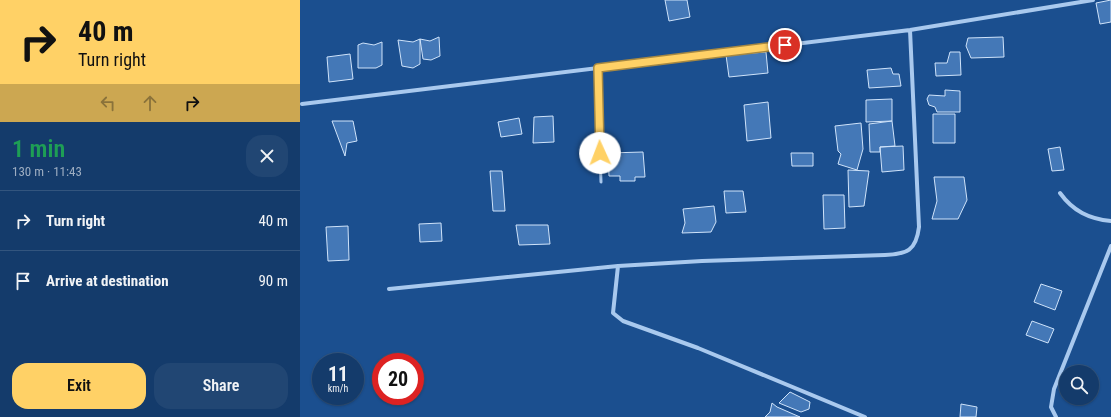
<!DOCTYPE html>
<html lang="en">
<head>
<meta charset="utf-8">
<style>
	:root { --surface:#143b6b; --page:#214673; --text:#f1f3f6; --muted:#9dadc1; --line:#33557e; --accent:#ffd166 }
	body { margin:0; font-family:"Roboto Condensed",sans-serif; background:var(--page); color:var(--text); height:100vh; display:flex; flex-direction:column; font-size:15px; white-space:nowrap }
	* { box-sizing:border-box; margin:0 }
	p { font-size:13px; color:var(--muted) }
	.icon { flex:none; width:22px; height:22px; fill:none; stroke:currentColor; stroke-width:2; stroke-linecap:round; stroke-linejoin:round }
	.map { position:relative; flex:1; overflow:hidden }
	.sheet { display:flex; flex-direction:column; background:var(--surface); width:300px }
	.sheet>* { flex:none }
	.top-card { background:#ffd166; color:#111; overflow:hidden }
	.tools { position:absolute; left:759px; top:365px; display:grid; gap:8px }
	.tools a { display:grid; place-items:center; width:40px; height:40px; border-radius:50%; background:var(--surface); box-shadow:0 1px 3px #0004,0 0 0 1px var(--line); font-size:20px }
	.speed { position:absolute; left:12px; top:353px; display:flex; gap:8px; font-size:20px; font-weight:700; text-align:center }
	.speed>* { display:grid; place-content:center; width:52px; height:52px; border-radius:50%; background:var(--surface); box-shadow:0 1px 3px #0004,0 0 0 1px var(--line); line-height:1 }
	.speed small { font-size:10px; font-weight:400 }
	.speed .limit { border:6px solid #d22; background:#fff; color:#111 }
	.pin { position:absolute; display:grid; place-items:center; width:34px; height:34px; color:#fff; margin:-17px; border:2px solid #fff; border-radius:50%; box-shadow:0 1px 4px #0007 }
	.me { position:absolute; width:44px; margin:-22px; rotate:358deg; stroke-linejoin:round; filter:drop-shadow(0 0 3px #0008) }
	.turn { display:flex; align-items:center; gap:14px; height:84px; padding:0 12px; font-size:18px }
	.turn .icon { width:52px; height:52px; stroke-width:2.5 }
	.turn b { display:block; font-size:28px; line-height:34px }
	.lanes { display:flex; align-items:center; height:38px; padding:0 12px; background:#0003; justify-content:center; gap:20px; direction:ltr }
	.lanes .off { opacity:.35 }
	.round { display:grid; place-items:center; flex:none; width:42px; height:42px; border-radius:16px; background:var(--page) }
	.summary { display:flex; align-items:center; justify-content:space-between; height:68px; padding:0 12px }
	h1 { font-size:24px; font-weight:600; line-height:30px; color:#1e9e55 }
	.cta { display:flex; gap:8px; margin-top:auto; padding:8px 12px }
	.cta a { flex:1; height:46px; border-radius:16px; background:var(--accent); color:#111; font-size:16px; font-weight:600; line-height:46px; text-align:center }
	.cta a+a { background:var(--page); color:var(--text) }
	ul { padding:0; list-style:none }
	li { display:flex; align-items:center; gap:12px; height:60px; padding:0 12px; border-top:1px solid var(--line) }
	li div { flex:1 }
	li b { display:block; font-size:15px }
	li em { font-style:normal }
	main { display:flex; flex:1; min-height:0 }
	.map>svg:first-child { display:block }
	.building { fill:#4478b7; stroke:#cfe3fa }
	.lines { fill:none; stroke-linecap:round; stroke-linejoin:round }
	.service { stroke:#a9c9ee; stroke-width:3 }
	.minor { stroke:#a9c9ee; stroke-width:4 }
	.route-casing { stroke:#a68842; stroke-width:10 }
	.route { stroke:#ffd166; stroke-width:7 }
</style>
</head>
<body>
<main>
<section class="sheet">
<div class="top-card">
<div class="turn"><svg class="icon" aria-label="right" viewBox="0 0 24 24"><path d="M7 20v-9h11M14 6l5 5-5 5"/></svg><div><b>40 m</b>Turn right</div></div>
<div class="lanes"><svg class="icon off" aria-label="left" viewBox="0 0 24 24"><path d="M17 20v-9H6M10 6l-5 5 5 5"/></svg><svg class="icon off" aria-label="ahead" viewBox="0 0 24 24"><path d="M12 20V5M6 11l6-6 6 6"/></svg><svg class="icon" aria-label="right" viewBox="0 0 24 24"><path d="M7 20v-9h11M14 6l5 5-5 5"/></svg></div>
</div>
<div class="summary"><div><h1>1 min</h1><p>130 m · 11:43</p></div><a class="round"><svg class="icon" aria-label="close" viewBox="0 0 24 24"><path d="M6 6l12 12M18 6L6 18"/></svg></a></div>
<ul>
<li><svg class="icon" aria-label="right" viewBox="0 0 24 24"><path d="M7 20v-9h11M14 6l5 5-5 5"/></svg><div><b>Turn right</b></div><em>40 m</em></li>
<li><svg class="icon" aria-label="arrive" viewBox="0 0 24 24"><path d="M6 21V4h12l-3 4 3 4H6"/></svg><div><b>Arrive at destination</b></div><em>90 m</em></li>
</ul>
<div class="cta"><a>Exit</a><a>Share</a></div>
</section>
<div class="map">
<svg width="811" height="417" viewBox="0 0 811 417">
	<rect width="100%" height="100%" fill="#1b4f8f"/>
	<path class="building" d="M365 0H387L390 17 369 21Z
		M811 0V22L800 24 796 3Z
		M139 37 140 56 131 60 123 59 120 39 130 41Z
		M703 37 704 57 671 58 666 46 668 38Z
		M120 39V64L113 68 102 66 98 40 113 42Z
		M82 42V65L76 68H58V45L63 43 74 45Z
		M466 52 468 73 429 77 426 55Z
		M650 52H660L661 75 636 76 635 63H647Z
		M50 54 53 79 29 82 27 57Z
		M591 68 593 74H599L601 86 569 88 567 70Z
		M645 90 660 91V112H637L635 107 629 105 627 99 629 95 645 96Z
		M592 99V121L566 122V100Z
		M468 102 471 138 447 141 444 105Z
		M633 114H655V143H633Z
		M253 116 254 142 233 143 234 117Z
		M219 118 222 134 201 137 198 122Z
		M32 121H53L57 141 47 143 45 156Z
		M592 121 595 146 580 147V152H570L569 124Z
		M561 123 563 149 557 170 538 164 541 154 538 151 535 126Z
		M603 146 604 170 582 172 580 147Z
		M760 147 764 170 752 171 748 149Z
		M343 152 345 177H335V181H320V176H309L308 153Z
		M491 153H513V166H492Z
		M548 170 569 171 564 206 549 207Z
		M190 171H202L205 211H193Z
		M634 177H664L667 200 658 219H632L637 201Z
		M424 191H443L446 212 426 213Z
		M523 195H544L545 228 524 229Z
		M414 206 416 222 411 232 382 233 385 223 383 209Z
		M141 223 142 241 120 242 119 224Z
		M216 225H248L250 244 219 245Z
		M48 226 49 260 28 261 26 227Z
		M741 284 762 291 755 310 734 302Z
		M732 321 754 329 748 343 726 335Z
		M490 392 510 402 509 409 501 412 479 403Z
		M472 403 477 407 500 417H465L470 412Z
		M661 404 677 407 676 417H660Z"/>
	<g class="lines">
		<path class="service" d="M297 68 301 182"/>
		<path class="minor" d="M2 104 610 30 793 0
			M760 193C773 211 789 219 811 221
			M318 266 313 313 323 321 398 348 565 417
			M89 289 318 266 402 261 585 255C607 254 616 251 619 227L610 30
			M756 417 751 407 754 389 811 246"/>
	</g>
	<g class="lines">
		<g class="route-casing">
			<path id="route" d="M300 153 298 68 485 45"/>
		</g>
		<use href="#route" class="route"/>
	</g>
</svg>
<div class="tools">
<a><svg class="icon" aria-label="search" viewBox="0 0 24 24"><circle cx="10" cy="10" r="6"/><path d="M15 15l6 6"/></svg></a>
</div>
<div class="speed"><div>11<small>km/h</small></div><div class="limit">20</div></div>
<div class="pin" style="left:485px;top:45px;background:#d93025"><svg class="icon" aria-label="arrive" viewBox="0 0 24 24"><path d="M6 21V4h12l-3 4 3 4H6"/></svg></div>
<svg class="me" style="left:300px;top:153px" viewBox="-20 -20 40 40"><circle r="19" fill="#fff"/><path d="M0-13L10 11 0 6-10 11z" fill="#ffd166"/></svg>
</div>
</main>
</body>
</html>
